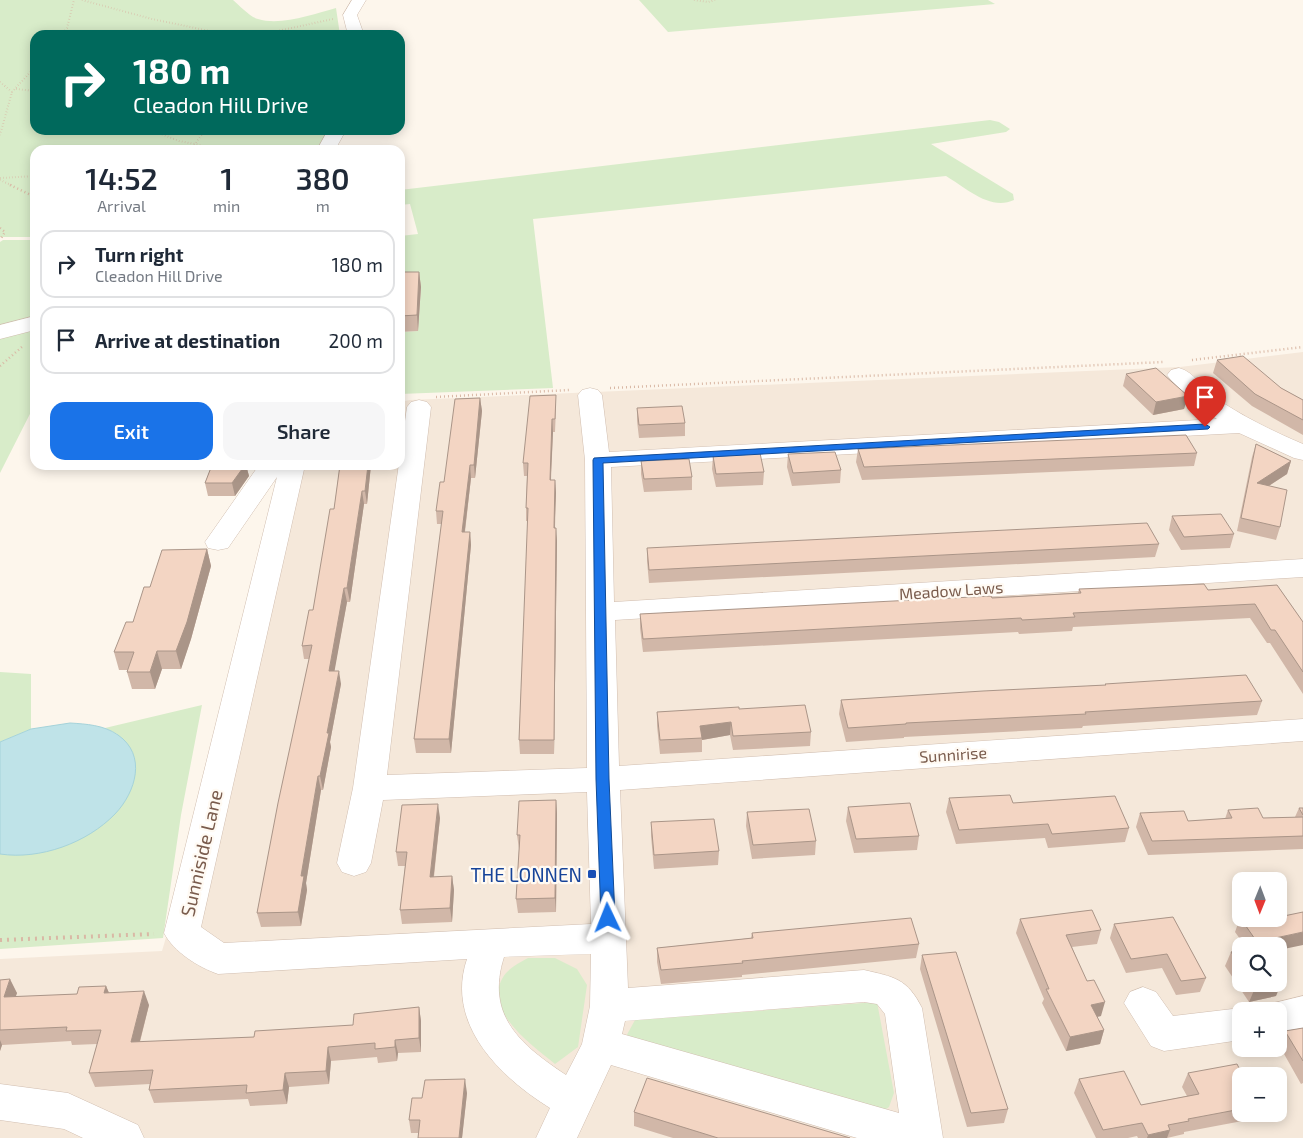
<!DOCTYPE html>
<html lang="en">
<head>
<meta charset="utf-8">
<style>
	:root { --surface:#fff; --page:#f6f6f7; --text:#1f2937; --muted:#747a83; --line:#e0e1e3; --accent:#1a73e8 }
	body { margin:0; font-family:"Exo 2",sans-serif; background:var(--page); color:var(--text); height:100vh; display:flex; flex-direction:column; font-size:19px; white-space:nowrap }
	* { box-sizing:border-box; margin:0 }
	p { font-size:16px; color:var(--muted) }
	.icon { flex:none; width:28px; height:28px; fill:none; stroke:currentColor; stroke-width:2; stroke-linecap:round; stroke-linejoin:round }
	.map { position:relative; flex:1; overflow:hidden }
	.drawer { position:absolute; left:30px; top:145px; width:375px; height:325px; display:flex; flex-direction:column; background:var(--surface); border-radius:15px; box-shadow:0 2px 12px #0003 }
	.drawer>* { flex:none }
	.hud { position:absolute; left:30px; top:30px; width:375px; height:105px; border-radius:15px; box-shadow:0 2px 12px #0003; background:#00695c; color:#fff; overflow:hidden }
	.needle { width:32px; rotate:181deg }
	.buttons { position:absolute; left:1232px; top:872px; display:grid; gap:10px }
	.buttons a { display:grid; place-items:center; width:55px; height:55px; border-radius:10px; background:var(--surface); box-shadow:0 2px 12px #0003; font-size:25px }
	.pin { position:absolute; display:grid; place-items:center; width:42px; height:42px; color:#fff; margin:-51px -21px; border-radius:50% 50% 50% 0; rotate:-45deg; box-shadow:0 0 5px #0007 }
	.pin .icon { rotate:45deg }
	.me { position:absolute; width:55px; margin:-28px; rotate:358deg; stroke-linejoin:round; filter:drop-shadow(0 0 4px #0008) }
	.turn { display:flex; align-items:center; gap:18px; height:105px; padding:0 20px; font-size:22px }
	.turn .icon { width:65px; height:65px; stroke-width:2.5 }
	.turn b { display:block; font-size:35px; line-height:42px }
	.eta { display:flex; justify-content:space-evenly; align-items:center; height:85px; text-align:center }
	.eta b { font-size:30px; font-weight:600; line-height:35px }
	.button { display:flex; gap:10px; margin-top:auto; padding:10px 20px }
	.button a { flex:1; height:58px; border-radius:15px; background:var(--accent); color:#fff; font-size:20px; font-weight:600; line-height:58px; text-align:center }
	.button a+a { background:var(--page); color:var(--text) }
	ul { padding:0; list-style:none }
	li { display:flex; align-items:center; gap:15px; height:68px; margin:0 10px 8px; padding:0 10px; border:2px solid var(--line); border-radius:15px }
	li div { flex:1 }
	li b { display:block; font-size:19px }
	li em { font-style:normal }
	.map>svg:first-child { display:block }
	.residential { fill:#f5e8da; fill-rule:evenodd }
	.green { fill:#d8ecc9 }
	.water { fill:#bfe3e8; stroke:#a5d3da }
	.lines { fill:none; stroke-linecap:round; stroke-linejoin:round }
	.minor-casing { stroke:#d1beb0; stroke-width:1 }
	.path-far2 { stroke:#d9b8a5; stroke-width:2; stroke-dasharray:0.5 2.5; stroke-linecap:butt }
	.path-far1 { stroke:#d9b8a5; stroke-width:2.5; stroke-dasharray:1 3; stroke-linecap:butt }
	.path { stroke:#d9b8a5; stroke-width:4; stroke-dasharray:2 5; stroke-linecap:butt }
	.minor { fill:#fff; fill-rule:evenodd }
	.wall { fill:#d1b7a8 }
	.shaded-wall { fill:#aa9588 }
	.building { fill:#f3d5c3; stroke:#aa9588 }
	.route { fill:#1a73e8; stroke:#114b97 }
	.transit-dot { fill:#1a4fb4; stroke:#fffaf3; stroke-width:2 }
	.labels { text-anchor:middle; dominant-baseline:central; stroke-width:4.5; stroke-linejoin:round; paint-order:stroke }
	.street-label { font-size:16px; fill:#7a5c4d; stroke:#fffaf3 }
	.near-street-label { font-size:19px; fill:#7a5c4d; stroke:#fffaf3 }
	.near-transit-label { font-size:19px; fill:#164399; stroke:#fffaf3; text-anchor:end }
</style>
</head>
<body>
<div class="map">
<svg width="1303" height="1138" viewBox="0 0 1303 1138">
	<rect width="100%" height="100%" fill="#fdf6ec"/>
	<path class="residential" d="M1303 352V1138H0V959L162 951 304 465H400V402L410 400 1180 367ZM1241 881H1279V919H1241ZM1241 946H1279V984H1241ZM1241 1011H1279V1049H1241ZM1241 1076H1279V1114H1241Z"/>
	<path class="green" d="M0 0H233C240 6 250 17 258 19 281 26 314 14 336 8L340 35H35V130H328L317 150H35V237H0Z
		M639 0H988L995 4 668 32Z
		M990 120 999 122 1010 129 1006 132 931 144 1013 194 1014 200C990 211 966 188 946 176L533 219 553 388 400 394V332L418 331 421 287 405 275 402 265 400 264V236L418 234 410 204 400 205V190Z
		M3 240H35V404L0 473V242Z
		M0 672 31 674V729L0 742Z
		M202 705 181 815 163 938 0 949V854L38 853 72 843 117 734 105 728Z
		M528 958H555L577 969 587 985 578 1047 555 1064C532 1045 478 1008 506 973 511 967 521 962 528 958Z
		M877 1002 894 1093 889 1107 879 1114 624 1040 635 1020Z"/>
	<path class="water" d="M70 723C86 724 104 725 118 735 147 755 136 792 115 814 87 843 40 860 0 854V742L31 729Z"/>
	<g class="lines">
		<g class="minor-casing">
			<path id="minor" d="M352 0H366L357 15 364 35H348L343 15Z
				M328 130H346L335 150H317Z
				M35 316V330L0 339V325Z
				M1179 368C1195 372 1201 388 1214 397 1242 416 1272 431 1303 444V460L1294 458 1239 433 611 467 614 602 1303 559V577L615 620 619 766 1303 719V741L620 790 628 988 864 970C894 977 907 978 922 1008L943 1138H857L611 1065 577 1138H536L550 1108C500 1077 445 1024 467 959L218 974C198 967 174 952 164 933L277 477 228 548 218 550 208 548 205 542 259 465H305L201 927 224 943 591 924 587 792 383 800 371 863 366 872 354 876 342 872 337 863 353 788 407 407 411 402 419 400 427 402 431 407 387 775 587 768 585 460 578 395 582 390 590 388 598 390 602 395 609 452 1217 419 1196 406 1171 380 1167 375 1171 370ZM591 954 590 1006 582 1044 566 1075C521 1045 485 1016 504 957ZM864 1002 877 1004 885 1014 899 1113 622 1034 625 1021Z
				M1143 987 1156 992 1173 1016 1241 1008 1251 1011H1241V1040L1164 1051 1151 1046 1124 1003 1130 992Z
				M1303 996V1028L1279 1033V1011H1263L1266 1005Z
				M0 1084 68 1093 138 1125 144 1138H83L64 1129 0 1120Z"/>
		</g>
		<path class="path-far2" d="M82 0 152 19 229 35
			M694 0 708 2 715 0
			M61 35 67 28 74 0
			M259 35 333 19
			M0 82 12 92 0 135
			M16 89 35 91
			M12 92 35 67
			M151 130 179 141 195 144 205 130
			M191 150 195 144 218 150
			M0 178 35 176
			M0 180 13 186"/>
		<path class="path-far1" d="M10 185 35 197
			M0 228 5 232 0 240
			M1192 360 1303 347
			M0 366 23 346
			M610 388 1164 362
			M436 397 569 390"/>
		<path class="path" d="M0 940 154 934"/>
		<use href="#minor" class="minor"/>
	</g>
	<path class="wall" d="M419 272 421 287 418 331 400 332V277Z
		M1217 360 1281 388 1303 400V435L1252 406 1213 373Z
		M1126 374 1188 396 1184 409 1153 415 1123 386Z
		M480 398 482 411 475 478H471L465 532H470L471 545 451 753H416L414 739 442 524H437L436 511Z
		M556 408 555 432H553L551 480H555L556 493 555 528 557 541 554 754H520L519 740 528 521H526V508L527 476H524L523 463Z
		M637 408 685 423V436L639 438 637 421Z
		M1256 444 1291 461 1287 474 1269 486 1280 527 1276 540 1237 531 1252 457Z
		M858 449 1197 453 1194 466 862 480 856 462Z
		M788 454 841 470 840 483 792 486 787 467Z
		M713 456 764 472 763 485 716 487 712 469Z
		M641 461 692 477V490L644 492 641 474Z
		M212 465H246L249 476 235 496H208L205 483Z
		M340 465H371L367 504H364L350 602H347L334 671 341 684 330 742 331 747 323 790H321L306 883 307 890 301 926 261 927 257 913 309 659H304L302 646 313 610 334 509Z
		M1172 516 1234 534 1230 548 1181 550 1169 530Z
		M1159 544 1155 557 649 583 647 561V548Z
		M207 549 211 566 191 639 181 669H162L155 689H132L127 672V670H119L114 652 133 622 150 587Z
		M1277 585 1303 622V694L1270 643H1267L1250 618 1073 627 1072 631 1019 634 1018 632 643 652 640 628V614L1078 593 1079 589 1208 590Z
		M1105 684 1262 701 1257 715 1083 726 1082 728 904 737V738L846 742 839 714 841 700 1105 685Z
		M739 709 811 732 810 746 733 750 730 735 702 740V752L660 754 657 726V712Z
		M949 798 1013 803 1129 828 1125 842 1048 848 1045 838 956 844 946 812Z
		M556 800 557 814 556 912 518 913 516 899 519 849 517 835Z
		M848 807 919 836 917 850 854 853 846 821Z
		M1299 808H1303V849L1148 855 1136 827 1140 813 1188 821 1225 819 1228 810 1263 818 1295 817Z
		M747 812 816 841 815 855 752 859 746 826Z
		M440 818 434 877 452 876 454 890 452 922 402 924 400 910 405 866H398L396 852Z
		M651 822 719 851 718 865 654 869 651 836Z
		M1173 917 1206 978 1200 992 1176 995 1162 968 1126 973 1110 938 1114 924Z
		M1240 918 1279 946H1245L1235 932Z
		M1020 919 1101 930 1097 944 1072 947 1101 1016 1097 1017 1104 1030 1100 1044 1066 1051 1042 1003 1044 999 1016 933Z
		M752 933 919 944 916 958 742 975V977L661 984 657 962V948L751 938Z
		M1241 949V984H1279L1276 996 1249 1002 1225 966 1231 952Z
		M922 955 1008 1109 1004 1123 967 1127 920 969Z
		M0 980 17 993 15 997 77 994 106 986 109 993 149 1005 140 1042 254 1037 353 1025 419 1007 421 1021V1052L398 1053 397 1061 378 1063 377 1057 331 1061 329 1084 289 1087 287 1104 250 1106 248 1099 154 1103 149 1090 150 1084 95 1087 89 1073 97 1044 72 1045 71 1041 2 1045 0 1051Z
		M1303 1028V1083L1301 1084 1279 1045V1044L1285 1031Z
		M1188 1073 1241 1076V1114H1256L1253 1119 1184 1132V1134L1167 1138H1138L1137 1136 1128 1138H1096L1074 1093 1079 1079 1141 1105 1187 1096 1182 1087Z
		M467 1093 462 1138H418V1133H411L409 1120 422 1098Z
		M634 1112 850 1138H673L634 1126Z"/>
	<path class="shaded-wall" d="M419 272 421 287 418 331 417 315Z
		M1188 396 1184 409 1153 415 1156 402Z
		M480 398 482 411 475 478 474 465Z
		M552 419 553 432 550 493V480Z
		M1291 461 1287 474 1253 496 1257 483Z
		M245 465H246L249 476 235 496 232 483Z
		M368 465H371L367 504 365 491Z
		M470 465 471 478 463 546 462 532Z
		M555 480 556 493 554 541V528Z
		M362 491 364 504 350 602 347 588Z
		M556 528 557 541 554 754V740Z
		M470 532 471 545 451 753 449 739Z
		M207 549 211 566 191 639 181 669 176 651Z
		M344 588 347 602 332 685 329 671Z
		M157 651 162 669 155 689 150 672Z
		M339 671 341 684 330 742 331 747 323 790 320 776 327 733Z
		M731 722 730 735 702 740 700 726Z
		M318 776 321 790 306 883 307 890 301 926 298 912 301 876Z
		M556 800 557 814 556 912 555 898Z
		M438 804 440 818 432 891 430 877Z
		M452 876 454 890 452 922 450 908Z
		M1303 932V945L1279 950V946H1255L1257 942Z
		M10 979 17 993 11 1011 4 997Z
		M1282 982 1276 996 1249 1002 1255 988 1274 984H1279V983Z
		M106 986 112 1000 104 993Z
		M144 991 149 1005 136 1056 131 1042Z
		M1105 1002 1101 1016 1086 1019 1091 1005Z
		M419 1007 421 1021V1052L419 1038Z
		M1104 1030 1100 1044 1066 1051 1070 1037Z
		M0 1040 2 1045 0 1051Z
		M395 1040 398 1053 397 1061 395 1047Z
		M328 1047 331 1061 329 1084 326 1071Z
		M285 1073 289 1087 287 1104 283 1090Z
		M465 1079 467 1093 462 1138H459Z
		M1170 1130 1167 1138H1147L1148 1135Z"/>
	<path class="building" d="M402 272H419L417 315 400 316V277H401Z
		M1243 356 1281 388 1303 400V420L1255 394 1217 360Z
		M1156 368 1188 396 1156 402 1126 374Z
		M556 395 555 419H552L550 480H555L554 528H556L554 740H519L528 508H526L528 463H523L530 396Z
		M480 398 474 465H470L462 532H470L449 739H414L443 511H436L440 482H444L455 399Z
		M682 406 685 423 639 425 637 408Z
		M1186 435 1197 453 864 467 858 449Z
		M1256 444 1291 461 1257 483 1287 490 1280 527 1241 518Z
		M835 452 841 470 793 473 788 454Z
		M760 453 764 472 716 474 713 456Z
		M689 459 692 477 644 479 641 461Z
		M212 465H245L232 483H205Z
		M340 465H368L365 491H362L347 588H344L329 671H339L327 733H329L320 776H318L301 876H304L298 912 257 913 278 803 312 645 302 646 309 610H313L330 509H334Z
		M1221 514 1234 534 1184 537 1172 516Z
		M1147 523 1159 544 649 570 647 548Z
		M207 549 187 622 176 651H157L150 672H127L134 652H114L126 622H133L144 587H150L162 550Z
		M1204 584 1208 590 1277 585 1303 622V672L1275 630H1271L1255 604 1073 613 1075 617 1022 620 1021 618 643 639 640 614 991 596 992 598 1081 593 1079 589Z
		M1246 675 1262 701 1085 712 1086 714 906 723V724L848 728 841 700 983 691 1106 685 1105 684Z
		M805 705 811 732 733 736 731 722 700 726 702 738 660 740 657 712 739 707V709Z
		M1010 795 1013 803 1115 796 1129 828 1052 834 1048 824 959 830 949 798Z
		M556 800 555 898 516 899 520 835H517L519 801Z
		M910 803 919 836 856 839 848 807Z
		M438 804 430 877 452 876 450 908 400 910 407 852H396L402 805Z
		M1258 808 1263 818 1303 817V836L1152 841 1140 813 1184 811 1188 821 1232 818 1228 810Z
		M1299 808H1303V815Z
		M809 809 816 841 753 845 747 812Z
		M714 819 719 851 654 855 651 822Z
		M1092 910 1101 930 1066 935 1087 981 1094 980 1105 1002 1091 1005 1104 1030 1070 1037 1046 989H1049L1020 919Z
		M1303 912V932L1257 942 1241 919H1279V917Z
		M1173 917 1206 978 1181 981 1167 954 1131 959 1114 924Z
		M911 918 919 944 742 961 743 963 661 970 657 948 753 938 752 933Z
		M1241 949V968L1231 952Z
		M956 952 1008 1109 971 1113 922 955Z
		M10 979 4 997 77 994 79 987 106 986 104 993 144 991 131 1042 254 1037 255 1031 353 1025 354 1014 419 1007V1038L395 1040V1047L375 1049V1043L328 1047 326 1071 285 1073 283 1090 246 1093 247 1085 149 1090 153 1070 89 1073 101 1030 66 1031 67 1027 0 1030V980Z
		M1252 984H1274L1255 988Z
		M1303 1028V1061L1285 1031Z
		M1237 1064 1243 1076H1241V1109L1188 1119 1189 1121 1168 1125 1170 1130 1148 1135 1142 1123 1103 1130 1079 1079 1124 1071 1141 1105 1199 1094 1188 1073Z
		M647 1078 850 1138H718L634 1112Z
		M465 1079 459 1138H418L420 1120H409L412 1098H422L425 1080Z"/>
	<path class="route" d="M1205 424 1210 427 1208 429 603 463 609 779 615 918 613 923 608 924 603 923 601 918 596 779 593 460 594 458Z"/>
	<rect class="transit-dot" x="587" y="869" width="10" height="10" rx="2.5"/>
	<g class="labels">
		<g class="street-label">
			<text transform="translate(951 590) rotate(-4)">Meadow Laws</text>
			<text transform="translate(953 754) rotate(-4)">Sunnirise</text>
		</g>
		<g class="near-street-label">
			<text transform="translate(201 853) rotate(-77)">Sunniside Lane</text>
		</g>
		<g class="near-transit-label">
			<text x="582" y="874">THE LONNEN</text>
		</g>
	</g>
</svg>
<div class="buttons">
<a><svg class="needle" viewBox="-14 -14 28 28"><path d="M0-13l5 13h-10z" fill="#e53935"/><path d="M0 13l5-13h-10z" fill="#747a83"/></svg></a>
<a><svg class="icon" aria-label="search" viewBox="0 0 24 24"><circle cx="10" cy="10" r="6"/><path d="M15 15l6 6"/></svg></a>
<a>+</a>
<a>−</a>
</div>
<div class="pin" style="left:1205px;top:427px;background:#d93025"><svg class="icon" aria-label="arrive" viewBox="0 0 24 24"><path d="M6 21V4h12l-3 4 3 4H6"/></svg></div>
<svg class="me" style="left:608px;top:918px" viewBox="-20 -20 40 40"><path d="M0-17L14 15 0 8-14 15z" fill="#1a73e8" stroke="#fff" stroke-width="4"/></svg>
<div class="hud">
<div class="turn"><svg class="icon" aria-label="right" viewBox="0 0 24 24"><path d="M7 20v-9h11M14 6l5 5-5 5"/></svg><div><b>180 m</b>Cleadon Hill Drive</div></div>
</div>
<section class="drawer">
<div class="eta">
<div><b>14:52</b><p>Arrival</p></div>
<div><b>1</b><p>min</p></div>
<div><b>380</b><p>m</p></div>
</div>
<ul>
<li><svg class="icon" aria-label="right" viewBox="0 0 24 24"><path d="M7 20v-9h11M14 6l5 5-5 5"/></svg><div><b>Turn right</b><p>Cleadon Hill Drive</p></div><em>180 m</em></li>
<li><svg class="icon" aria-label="arrive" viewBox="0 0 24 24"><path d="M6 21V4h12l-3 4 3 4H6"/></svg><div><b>Arrive at destination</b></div><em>200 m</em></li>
</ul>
<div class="button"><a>Exit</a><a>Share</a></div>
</section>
</div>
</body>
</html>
